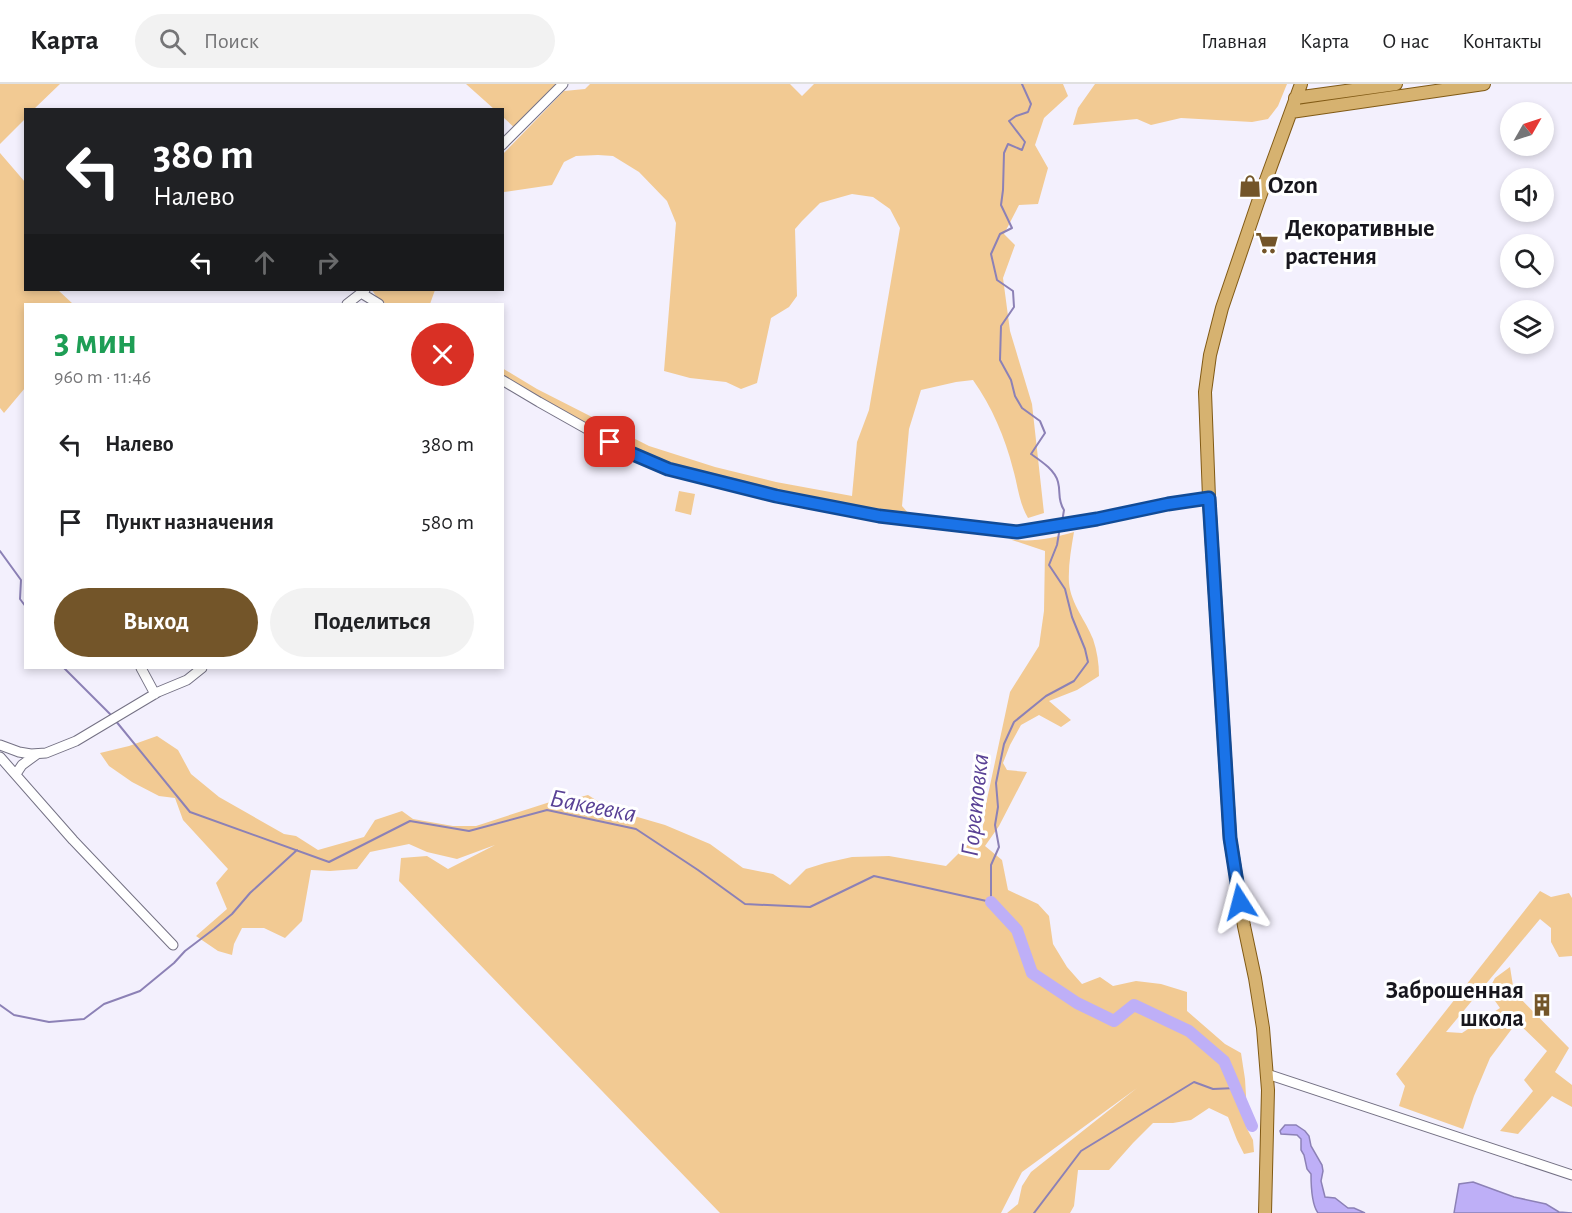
<!DOCTYPE html>
<html lang="ru">
<head>
<meta charset="utf-8">
<style>
	:root { --surface:#fff; --page:#f2f2f2; --text:#202124; --muted:#757577; --line:#e0e0e0; --accent:#735529 }
	body { margin:0; font-family:"Alegreya Sans",sans-serif; background:var(--page); color:var(--text); height:100vh; display:flex; flex-direction:column; font-size:22px; white-space:nowrap }
	* { box-sizing:border-box; margin:0 }
	p { font-size:20px; color:var(--muted) }
	.icon { flex:none; width:33px; height:33px; fill:none; stroke:currentColor; stroke-width:2; stroke-linecap:round; stroke-linejoin:round }
	.map { position:relative; flex:1; overflow:hidden }
	.drawer { position:absolute; left:24px; top:219px; width:480px; height:366px; display:flex; flex-direction:column; background:var(--surface); border-radius:0px; box-shadow:0 3px 9px #0003 }
	.drawer>* { flex:none }
	.banner { position:absolute; left:24px; top:24px; width:480px; height:183px; border-radius:0px; box-shadow:0 3px 9px #0003; background:#202124; color:#fff; overflow:hidden }
	.needle { width:39px; rotate:51deg }
	.controls { position:absolute; left:1500px; top:18px; display:grid; gap:12px }
	.controls a { display:grid; place-items:center; width:54px; height:54px; border-radius:50%; background:var(--surface); box-shadow:0 3px 9px #0003; font-size:30px }
	.pin { position:absolute; display:grid; place-items:center; width:51px; height:51px; color:#fff; margin:-26px; border-radius:12px; box-shadow:0 3px 9px #0006 }
	.me { position:absolute; width:66px; margin:-33px; rotate:351deg; stroke-linejoin:round; filter:drop-shadow(0 0 4px #0008) }
	.turn { display:flex; align-items:center; gap:21px; height:126px; padding:0 30px; font-size:27px }
	.turn .icon { width:78px; height:78px; stroke-width:2.5 }
	.turn b { display:block; font-size:42px; line-height:51px }
	.lanes { display:flex; align-items:center; height:57px; padding:0 30px; background:#0003; justify-content:center; gap:30px; direction:ltr }
	.lanes .off { opacity:.35 }
	.round { display:grid; place-items:center; flex:none; width:63px; height:63px; border-radius:32px; background:var(--page) }
	.summary { display:flex; align-items:center; justify-content:space-between; height:102px; padding:0 30px }
	h1 { font-size:36px; font-weight:700; line-height:45px; color:#1e9e55 }
	.cta { display:flex; gap:12px; margin-top:auto; padding:12px 30px }
	.cta a { flex:1; height:69px; border-radius:36px; background:var(--accent); color:#fff; font-size:24px; font-weight:700; line-height:69px; text-align:center }
	.cta a+a { background:var(--page); color:var(--text) }
	ul { padding:0; list-style:none }
	li { display:flex; align-items:center; gap:18px; height:78px; padding:0 30px }
	li div { flex:1 }
	li b { display:block; font-size:22px }
	li em { font-style:normal }
	header { display:flex; align-items:center; gap:36px; box-sizing:border-box; height:84px; padding:0 30px; background:var(--surface); border-bottom:2px solid var(--line) }
	header strong { font-size:28px }
	nav { display:flex; gap:33px; margin-inline-start:auto; font-size:21px }
	.search { width:420px; height:54px; background:var(--page); display:flex; align-items:center; gap:15px; box-sizing:border-box; padding:0 21px; border-radius:33px; color:var(--muted); font-size:22px }
	.map>svg:first-child { display:block }
	.green { fill:#f2ca93 }
	.water { fill:#beaff7; stroke:#8c81b6; stroke-width:1.5 }
	.lines { fill:none; stroke-linecap:round; stroke-linejoin:round }
	.stream { stroke:#8c81b6; stroke-width:2 }
	.river { stroke:#beaff7; stroke-width:12 }
	.minor-casing { stroke:#747184; stroke-width:11 }
	.major-casing { stroke:#815a15; stroke-width:14 }
	.minor { stroke:#fff; stroke-width:9 }
	.major { stroke:#d6b270; stroke-width:12 }
	.route-casing { stroke:#114b97; stroke-width:15 }
	.route { stroke:#1a73e8; stroke-width:10 }
	.labels { text-anchor:middle; dominant-baseline:central; stroke-width:6; stroke-linejoin:round; paint-order:stroke }
	.poi-label { font-size:24px; font-weight:bold; fill:#17161d; stroke:#fff; text-anchor:start }
	.water-label { font-size:26px; font-style:italic; fill:#594195; stroke:#fff }
</style>
</head>
<body>
<header>
<strong>Карта</strong>
<div class="search"><svg class="icon" aria-label="search" viewBox="0 0 24 24"><circle cx="10" cy="10" r="6"/><path d="M15 15l6 6"/></svg>Поиск</div>
<nav><a>Главная</a><a>Карта</a><a>О нас</a><a>Контакты</a></nav>
</header>
<div class="map">
<svg width="1572" height="1129" viewBox="0 0 1572 1129">
	<rect width="100%" height="100%" fill="#f3f0fd"/>
	<path class="green" d="M0 0H60L34 25 26 26 25 35 0 60Z
		M466 0H563L519 48 503 33 502 26 494 25Z
		M590 0H790L802 12 814 0H1063L1068 12 1044 34 1035 61 1048 84 1038 120 1019 121 1004 150 1015 161 1003 194 1010 247 1032 320 1044 429 1028 434C1019 419 1018 402 1013 385 1005 353 992 323 973 296L956 298 921 306 909 345 902 422 909 430 872 427 789 412 668 381 642 371 556 324 503 291 502 284 537 305 649 362 715 383 776 398 852 412 857 358 869 326 900 144 890 125 873 113 852 110 820 119 802 137 795 145 797 212 789 223 771 234 757 299 741 305 726 298 690 294 664 287 676 139 667 117 639 88 613 72 598 71 576 72 564 78 552 101 504 108 503 110V70L564 7 585 5Z
		M1095 0H1287L1278 22 1268 35 1252 38 1181 34 1151 41 1137 35 1073 41 1078 24Z
		M0 69 25 98 26 206H58L73 220H26L25 304 4 329 0 324Z
		M372 206H435L430 220H387L378 215Z
		M679 407 695 410 691 431 675 427Z
		M1074 448C1071 465 1068 483 1069 499 1071 520 1086 537 1093 555 1097 567 1099 579 1099 592L1077 606 1049 617 1071 636 1061 643 1039 631 1021 641 1010 661 1003 679 1007 686 1027 688 999 742 985 762 1002 776 1008 806 1038 820 1049 832 1053 860 1067 883 1082 900 1100 893 1113 902 1136 897 1161 900 1187 908V927L1225 960 1241 969 1245 995 1247 1028 1246 1043 1253 1056 1254 1068 1244 1070 1237 1056 1228 1033 1209 1024 1191 1036 1173 1039H1153L1133 1059 1109 1086H1078L1074 1122 1070 1129H1007L1018 1120 1022 1102 1031 1088 1137 1004 1022 1088 1001 1129H720L399 797 401 774 427 772 448 785 495 761 457 775 427 768 409 760 370 768 357 785 330 787 311 786 302 837 285 854 264 844H242L234 860 232 871 218 867 196 852 227 825 216 799 228 785 183 736 175 714 159 712 132 698 109 682 100 669 129 662 157 652 178 666 191 690 219 713 284 750 296 752 318 766 364 753 375 736 402 727 413 735 453 742H476L550 718 565 717 588 711 610 725 665 741 710 760 743 784 773 790 790 801 806 785 825 779 852 773 889 772 946 782 966 762 982 749 986 720 1010 608 1039 562 1044 527 1045 467 1009 455C1032 459 1052 454 1074 448Z
		M1540 807 1551 813 1569 809 1572 814V872L1559 873 1551 858V844L1540 835 1446 948 1462 949 1500 924 1488 907 1495 894 1510 883 1514 908 1569 964 1555 988 1572 1001V1023L1552 1012 1518 1050 1500 1047 1533 1007 1524 996 1547 967 1517 938 1490 974 1474 1012 1463 1045 1399 1022 1405 1002 1396 990Z"/>
	<path class="water" d="M1285 1041H1296L1305 1047 1309 1052 1311 1062 1322 1081 1323 1087 1321 1097 1325 1113 1335 1114 1348 1124H1354L1365 1129H1318C1312 1121 1311 1100 1311 1090L1307 1085 1304 1071 1301 1066V1055L1297 1051 1281 1050 1280 1047Z
		M1473 1098 1514 1113 1546 1120 1559 1128 1572 1129H1454L1459 1100Z"/>
	<g class="lines">
		<path class="stream" d="M1022 0 1031 20 1028 28 1016 32 1009 37 1025 58 1022 66 1008 60 1004 69 1003 106 1001 121 1012 144 1000 150 991 170 997 196 1013 207 1014 223 1001 242 1000 276 1011 296 1015 312 1022 324 1040 337 1045 349 1031 370C1041 377 1055 386 1058 398 1061 409 1057 415 1064 426L1062 438
			M0 467 21 496 20 515 26 523
			M64 584 112 632
			M115 636 190 728 329 778 410 737 469 747 547 726 636 745 698 786 745 820 810 823 874 792 991 818V781L999 763 995 741 998 723 996 699 1004 660 1014 638 1046 612 1074 597 1088 578 1085 565 1072 533 1065 505 1049 481 1057 461 1060 443
			M0 921 14 931 49 938 84 935 104 920 140 907 174 879 185 867 214 845 232 830 250 809 297 766
			M1034 1129 1081 1067 1194 998 1213 1005 1236 1004"/>
		<path class="river" d="M991 818 1017 846 1032 889 1077 919 1114 937 1134 921 1189 947 1224 977 1252 1042"/>
		<g class="minor-casing">
			<path id="minor" d="M502 61 563 0
				M361 209 379 220
				M347 220 365 206
				M502 296 539 318 626 367 668 385 776 412 879 432 1017 448 1097 435 1168 420 1209 414
				M141 584 155 610
				M0 661 19 668 31 670 46 669 76 657 158 608 187 596 202 584
				M0 673 73 756 173 861
				M16 690 22 681 37 670
				M1267 990 1572 1091"/>
		</g>
		<g class="major-casing">
			<path id="major" d="M1295 14 1396 0
				M1291 28 1484 0
				M1265 1129 1268 1006 1263 944 1255 894 1244 842 1230 754 1209 414 1205 308 1210 271 1222 224 1258 118 1301 0"/>
		</g>
		<use href="#minor" class="minor"/>
		<use href="#major" class="major"/>
	</g>
	<g class="lines">
		<g class="route-casing">
			<path id="route" d="M610 358 626 367 668 385 776 412 879 432 1017 448 1097 435 1168 420 1209 414 1230 754 1240 818"/>
		</g>
		<use href="#route" class="route"/>
	</g>
	<defs>
		<g id="shop-bare" transform="scale(1.8)"><path d="M-5-2.5h2.3a2.7 3.5 0 0 1 5.4 0H5L5.5 6h-11ZM-1.5-2.5h3a1.5 2.3 0 0 0-3 0Z" fill="#735529" stroke="#fff" stroke-width="2.5" paint-order="stroke"/></g>
		<g id="supermarket-bare" transform="scale(1.8)"><path d="M-6-5.5h2.5l.6 2H6L4.5 2H-2.5L-4.4-4H-6ZM-1.5 3.2a1.3 1.3 0 1 0 .1 0ZM3 3.2a1.3 1.3 0 1 0 .1 0Z" fill="#735529" stroke="#fff" stroke-width="2.5" paint-order="stroke"/></g>
		<g id="building-bare" transform="scale(1.8)"><path d="M-4-6H4V6H1V3H-1V6H-4ZM-2.5-4.3h1.7v1.8h-1.7ZM.8-4.3h1.7v1.8H.8ZM-2.5-1h1.7V.8h-1.7ZM.8-1h1.7V.8H.8Z" fill="#735529" stroke="#fff" stroke-width="2.5" paint-order="stroke"/></g>
	</defs>
	<g fill-rule="evenodd">
		<use href="#shop-bare" x="1250" y="102"/>
		<use href="#supermarket-bare" x="1267" y="159"/>
		<use href="#building-bare" x="1542" y="921"/>
	</g>
	<g class="labels">
		<g class="poi-label">
			<text x="1268" y="102">Ozon</text>
			<text x="1285" y="145">Декоративные<tspan x="1285" dy="28">растения</tspan></text>
			<text x="1524" y="907" text-anchor="end">Заброшенная<tspan x="1524" dy="28">школа</tspan></text>
		</g>
		<g class="water-label">
			<text transform="translate(975 721) rotate(-84)">Горетовка</text>
			<text transform="translate(593 722) rotate(11)">Бакеевка</text>
		</g>
	</g>
</svg>
<div class="controls">
<a><svg class="needle" viewBox="-14 -14 28 28"><path d="M0-13l5 13h-10z" fill="#e53935"/><path d="M0 13l5-13h-10z" fill="#757577"/></svg></a>
<a><svg class="icon" aria-label="sound" viewBox="0 0 24 24"><path d="M4 9h4l5-4v14l-5-4H4zM17 9q2 3 0 6"/></svg></a>
<a><svg class="icon" aria-label="search" viewBox="0 0 24 24"><circle cx="10" cy="10" r="6"/><path d="M15 15l6 6"/></svg></a>
<a><svg class="icon" aria-label="layers" viewBox="0 0 24 24"><path d="M12 4l9 5-9 5-9-5zM3 14l9 5 9-5"/></svg></a>
</div>
<div class="pin" style="left:610px;top:358px;background:#d93025"><svg class="icon" aria-label="arrive" viewBox="0 0 24 24"><path d="M6 21V4h12l-3 4 3 4H6"/></svg></div>
<svg class="me" style="left:1240px;top:818px" viewBox="-20 -20 40 40"><path d="M0-17L14 15 0 8-14 15z" fill="#1a73e8" stroke="#fff" stroke-width="4"/></svg>
<div class="banner">
<div class="turn"><svg class="icon" aria-label="left" viewBox="0 0 24 24"><path d="M17 20v-9H6M10 6l-5 5 5 5"/></svg><div><b>380 m</b>Налево</div></div>
<div class="lanes"><svg class="icon" aria-label="left" viewBox="0 0 24 24"><path d="M17 20v-9H6M10 6l-5 5 5 5"/></svg><svg class="icon off" aria-label="ahead" viewBox="0 0 24 24"><path d="M12 20V5M6 11l6-6 6 6"/></svg><svg class="icon off" aria-label="right" viewBox="0 0 24 24"><path d="M7 20v-9h11M14 6l5 5-5 5"/></svg></div>
</div>
<section class="drawer">
<div class="summary"><div><h1>3 мин</h1><p>960 m · 11:46</p></div><a class="round" style="background:#d93025;color:#fff"><svg class="icon" aria-label="close" viewBox="0 0 24 24"><path d="M6 6l12 12M18 6L6 18"/></svg></a></div>
<ul>
<li><svg class="icon" aria-label="left" viewBox="0 0 24 24"><path d="M17 20v-9H6M10 6l-5 5 5 5"/></svg><div><b>Налево</b></div><em>380 m</em></li>
<li><svg class="icon" aria-label="arrive" viewBox="0 0 24 24"><path d="M6 21V4h12l-3 4 3 4H6"/></svg><div><b>Пункт назначения</b></div><em>580 m</em></li>
</ul>
<div class="cta"><a>Выход</a><a>Поделиться</a></div>
</section>
</div>
</body>
</html>
